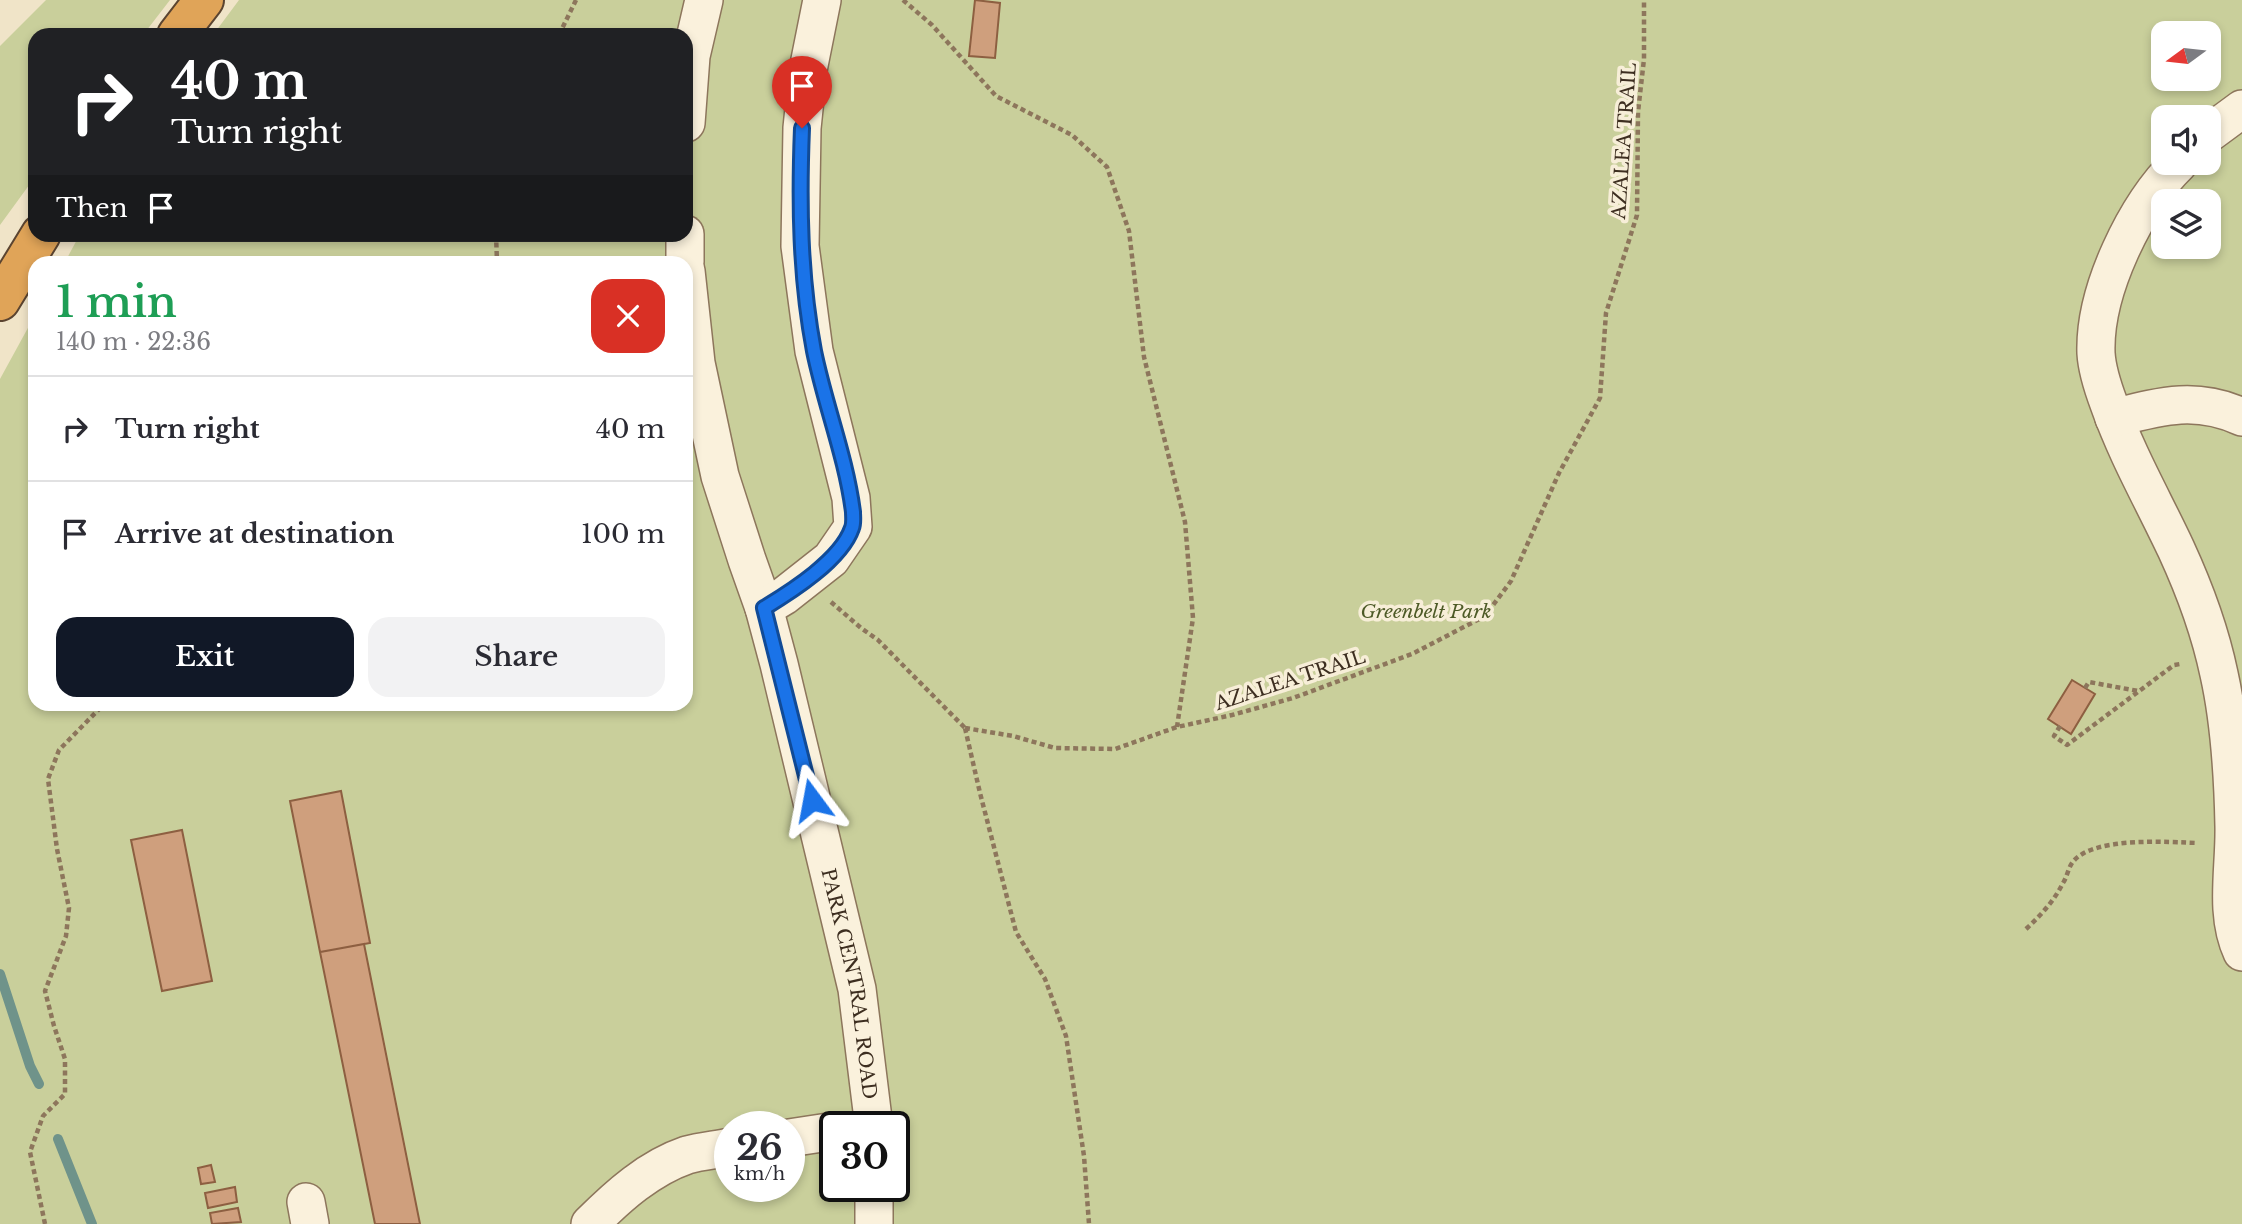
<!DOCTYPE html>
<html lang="en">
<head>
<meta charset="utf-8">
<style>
	:root { --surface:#fff; --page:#f2f2f3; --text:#2b2b33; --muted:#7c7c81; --line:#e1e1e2; --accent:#111827 }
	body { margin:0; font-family:"Libre Baskerville",serif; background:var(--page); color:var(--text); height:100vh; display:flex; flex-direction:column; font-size:26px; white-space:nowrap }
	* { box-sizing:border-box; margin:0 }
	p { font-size:23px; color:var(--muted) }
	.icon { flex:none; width:38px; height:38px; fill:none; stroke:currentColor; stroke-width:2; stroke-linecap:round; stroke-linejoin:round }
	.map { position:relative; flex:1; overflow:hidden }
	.sheet { position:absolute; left:28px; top:256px; width:665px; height:455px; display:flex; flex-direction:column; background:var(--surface); border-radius:21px; box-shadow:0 4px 10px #0003 }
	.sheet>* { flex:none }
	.hud { position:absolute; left:28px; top:28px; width:665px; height:214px; border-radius:21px; box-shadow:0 4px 10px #0003; background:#202124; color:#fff; overflow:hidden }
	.needle { width:46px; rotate:255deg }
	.buttons { position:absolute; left:2151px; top:21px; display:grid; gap:14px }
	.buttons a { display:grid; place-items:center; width:70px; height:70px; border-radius:14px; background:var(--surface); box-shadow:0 4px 10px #0003; font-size:35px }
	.speed { position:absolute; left:714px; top:1111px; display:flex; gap:14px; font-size:35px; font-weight:700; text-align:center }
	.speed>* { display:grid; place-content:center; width:91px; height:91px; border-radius:50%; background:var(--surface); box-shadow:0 4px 10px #0003; line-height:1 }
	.speed small { font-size:18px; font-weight:400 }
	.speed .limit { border:4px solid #111; border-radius:10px; background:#fff; color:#111 }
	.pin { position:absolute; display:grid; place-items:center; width:60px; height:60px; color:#fff; margin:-72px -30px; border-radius:50% 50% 50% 0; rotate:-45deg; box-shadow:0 0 7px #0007 }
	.pin .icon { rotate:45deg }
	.me { position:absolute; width:77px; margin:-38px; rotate:347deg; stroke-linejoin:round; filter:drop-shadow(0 0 5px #0008) }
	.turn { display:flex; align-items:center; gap:24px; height:147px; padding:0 28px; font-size:32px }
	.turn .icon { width:91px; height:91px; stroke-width:2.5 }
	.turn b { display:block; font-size:49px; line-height:60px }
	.then { display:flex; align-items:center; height:66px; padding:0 28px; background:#0003; gap:14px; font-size:26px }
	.round { display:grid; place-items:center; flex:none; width:74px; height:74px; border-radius:21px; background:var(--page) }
	.head { display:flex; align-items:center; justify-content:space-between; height:119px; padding:0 28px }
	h1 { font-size:42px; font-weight:600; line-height:52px; color:#1e9e55 }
	.button { display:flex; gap:14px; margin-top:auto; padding:14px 28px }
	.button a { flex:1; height:80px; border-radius:21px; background:var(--accent); color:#fff; font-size:28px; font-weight:600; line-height:80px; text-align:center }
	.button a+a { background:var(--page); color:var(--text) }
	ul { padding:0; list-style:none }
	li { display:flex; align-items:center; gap:21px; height:105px; padding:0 28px; border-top:2px solid var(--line) }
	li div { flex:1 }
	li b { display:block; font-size:26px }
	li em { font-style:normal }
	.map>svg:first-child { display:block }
	.green { fill:#c9cf9b; fill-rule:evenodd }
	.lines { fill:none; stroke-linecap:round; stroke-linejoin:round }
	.stream { stroke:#6f938a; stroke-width:10 }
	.building { fill:#cf9f7d; stroke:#8d5f41; stroke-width:2 }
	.minor-casing { stroke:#8d765c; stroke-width:40 }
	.highway-casing { stroke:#5b4430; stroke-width:42 }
	.path { stroke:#8d765c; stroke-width:4.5; stroke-dasharray:5 3.5; stroke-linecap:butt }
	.minor { stroke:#faf1dc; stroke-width:37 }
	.highway { stroke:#e0a458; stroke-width:38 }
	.route-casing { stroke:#114b97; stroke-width:18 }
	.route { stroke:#1a73e8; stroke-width:12 }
	.labels { text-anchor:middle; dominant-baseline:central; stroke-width:7; stroke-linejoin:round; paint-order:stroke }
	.street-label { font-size:19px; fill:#3d2e20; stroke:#f7eed8 }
	.park-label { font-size:19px; font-style:italic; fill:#4d5a26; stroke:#f7eed8 }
</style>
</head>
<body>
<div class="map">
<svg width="2242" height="1224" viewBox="0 0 2242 1224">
	<rect width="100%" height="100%" fill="#f0e4c8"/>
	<path class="green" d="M46 0H170L143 35H35V177L0 225V46Z
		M239 0H2242V1224H0V379L35 315V704H686V262H65L80 234H686V35H213ZM2163 33H2208V79H2163ZM2163 117H2208V163H2163ZM2163 201H2208V247H2163ZM730 1127H789V1186H730ZM835 1127H894V1186H835Z"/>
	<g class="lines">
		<path class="stream" d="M0 974 30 1066 39 1084
			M58 1139 92 1224"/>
	</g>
	<path class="building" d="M975 0 1000 3 995 58 969 56Z
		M2072 680 2095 694 2071 734 2048 719Z
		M341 791 370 943 320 952 290 801Z
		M182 830 212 981 162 991 131 840Z
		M364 944 420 1224H375L320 952Z
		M211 1165 215 1182 201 1184 198 1168Z
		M235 1187 237 1202 208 1208 205 1193Z
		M238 1208 241 1222 212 1224 210 1213Z"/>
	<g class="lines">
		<g class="minor-casing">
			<g id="minor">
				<path d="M686 123 691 56 704 0"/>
				<path d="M2208 134 2242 109"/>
				<path d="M2179 163C2135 206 2094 291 2096 353 2097 371 2103 388 2109 404 2127 455 2153 500 2176 549 2194 588 2210 631 2219 674 2230 723 2233 776 2234 826 2235 868 2224 913 2242 952"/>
				<path d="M685 234V262"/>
				<path id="s1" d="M686 271 696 363 720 476 747 560 764 608 779 664 857 989 874 1127"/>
				<path d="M2114 418C2161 406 2196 396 2242 417"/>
				<path d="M764 608 784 596 831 559 853 527 851 498 814 351 800 246 802 128 808 70 822 0"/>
				<path d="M789 1138 835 1131"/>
				<path d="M306 1202 310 1224"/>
				<path d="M590 1224C618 1196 649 1168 687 1155 701 1151 716 1150 730 1147"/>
				<path d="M874 1224V1186"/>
			</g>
		</g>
		<g class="highway-casing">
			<path id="highway" d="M177 35 204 0
				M0 301 41 234"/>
		</g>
		<path class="path" d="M903 0 932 25 996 96 1072 135 1107 167 1129 231 1144 357 1185 522 1193 618 1177 727
			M559 35 576 0
			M496 234 497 262
			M831 602 861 628 878 640 965 728
			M2085 688 2089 682 2138 691
			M2060 726 2054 736 2067 745 2174 665 2180 664
			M965 728 1013 736 1055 748 1115 749 1177 727 1232 715 1293 698 1412 654 1485 616 1511 581 1559 473 1600 398 1606 313 1637 215 1638 112 1644 59V0
			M965 728 980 793 1016 932 1045 979 1066 1036 1084 1156 1089 1224
			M2026 929C2041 915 2054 901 2063 883 2067 877 2068 869 2072 863 2091 836 2168 842 2198 843
			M45 1224 30 1152 43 1116 65 1094V1059L54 1026 45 991 66 936 69 908 57 849 48 779 59 750 104 704"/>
		<use href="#minor" class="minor"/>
		<use href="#highway" class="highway"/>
	</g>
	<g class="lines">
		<g class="route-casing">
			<path id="route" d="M802 128C799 203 800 277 814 351 825 405 846 457 853 512 853 517 854 523 852 528 841 560 792 591 764 608L812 800"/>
		</g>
		<use href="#route" class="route"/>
	</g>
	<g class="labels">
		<g class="street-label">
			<text transform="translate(1624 141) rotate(-86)">AZALEA TRAIL</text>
			<text transform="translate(1290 680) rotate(-18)">AZALEA TRAIL</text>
			<text stroke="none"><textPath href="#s1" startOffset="733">PARK CENTRAL ROAD</textPath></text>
		</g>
		<g class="park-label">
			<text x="1426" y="611">Greenbelt Park</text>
		</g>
	</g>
</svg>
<div class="buttons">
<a><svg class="needle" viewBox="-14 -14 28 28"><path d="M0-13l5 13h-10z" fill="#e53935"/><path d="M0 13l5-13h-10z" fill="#7c7c81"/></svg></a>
<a><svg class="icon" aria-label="sound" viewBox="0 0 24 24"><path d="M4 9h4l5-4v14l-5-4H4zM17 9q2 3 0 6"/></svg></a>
<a><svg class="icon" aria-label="layers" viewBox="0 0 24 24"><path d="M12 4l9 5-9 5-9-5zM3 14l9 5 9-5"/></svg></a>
</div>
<div class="speed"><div>26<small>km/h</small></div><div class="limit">30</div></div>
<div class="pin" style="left:802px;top:128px;background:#d93025"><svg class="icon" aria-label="arrive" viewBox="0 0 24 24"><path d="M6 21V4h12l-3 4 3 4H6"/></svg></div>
<svg class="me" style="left:812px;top:800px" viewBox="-20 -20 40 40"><path d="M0-17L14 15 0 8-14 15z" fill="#1a73e8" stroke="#fff" stroke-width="4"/></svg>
<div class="hud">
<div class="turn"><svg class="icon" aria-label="right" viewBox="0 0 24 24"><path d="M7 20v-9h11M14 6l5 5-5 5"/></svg><div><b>40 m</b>Turn right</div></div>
<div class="then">Then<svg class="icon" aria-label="arrive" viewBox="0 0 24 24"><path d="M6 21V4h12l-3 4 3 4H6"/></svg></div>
</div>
<section class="sheet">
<div class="head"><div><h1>1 min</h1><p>140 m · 22:36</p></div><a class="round" style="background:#d93025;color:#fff"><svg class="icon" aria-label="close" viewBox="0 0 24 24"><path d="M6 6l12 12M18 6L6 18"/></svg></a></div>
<ul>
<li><svg class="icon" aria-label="right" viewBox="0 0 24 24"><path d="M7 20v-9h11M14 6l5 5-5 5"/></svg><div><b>Turn right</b></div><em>40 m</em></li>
<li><svg class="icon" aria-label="arrive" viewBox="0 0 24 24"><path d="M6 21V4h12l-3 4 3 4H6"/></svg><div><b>Arrive at destination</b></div><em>100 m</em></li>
</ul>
<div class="button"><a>Exit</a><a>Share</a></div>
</section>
</div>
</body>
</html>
